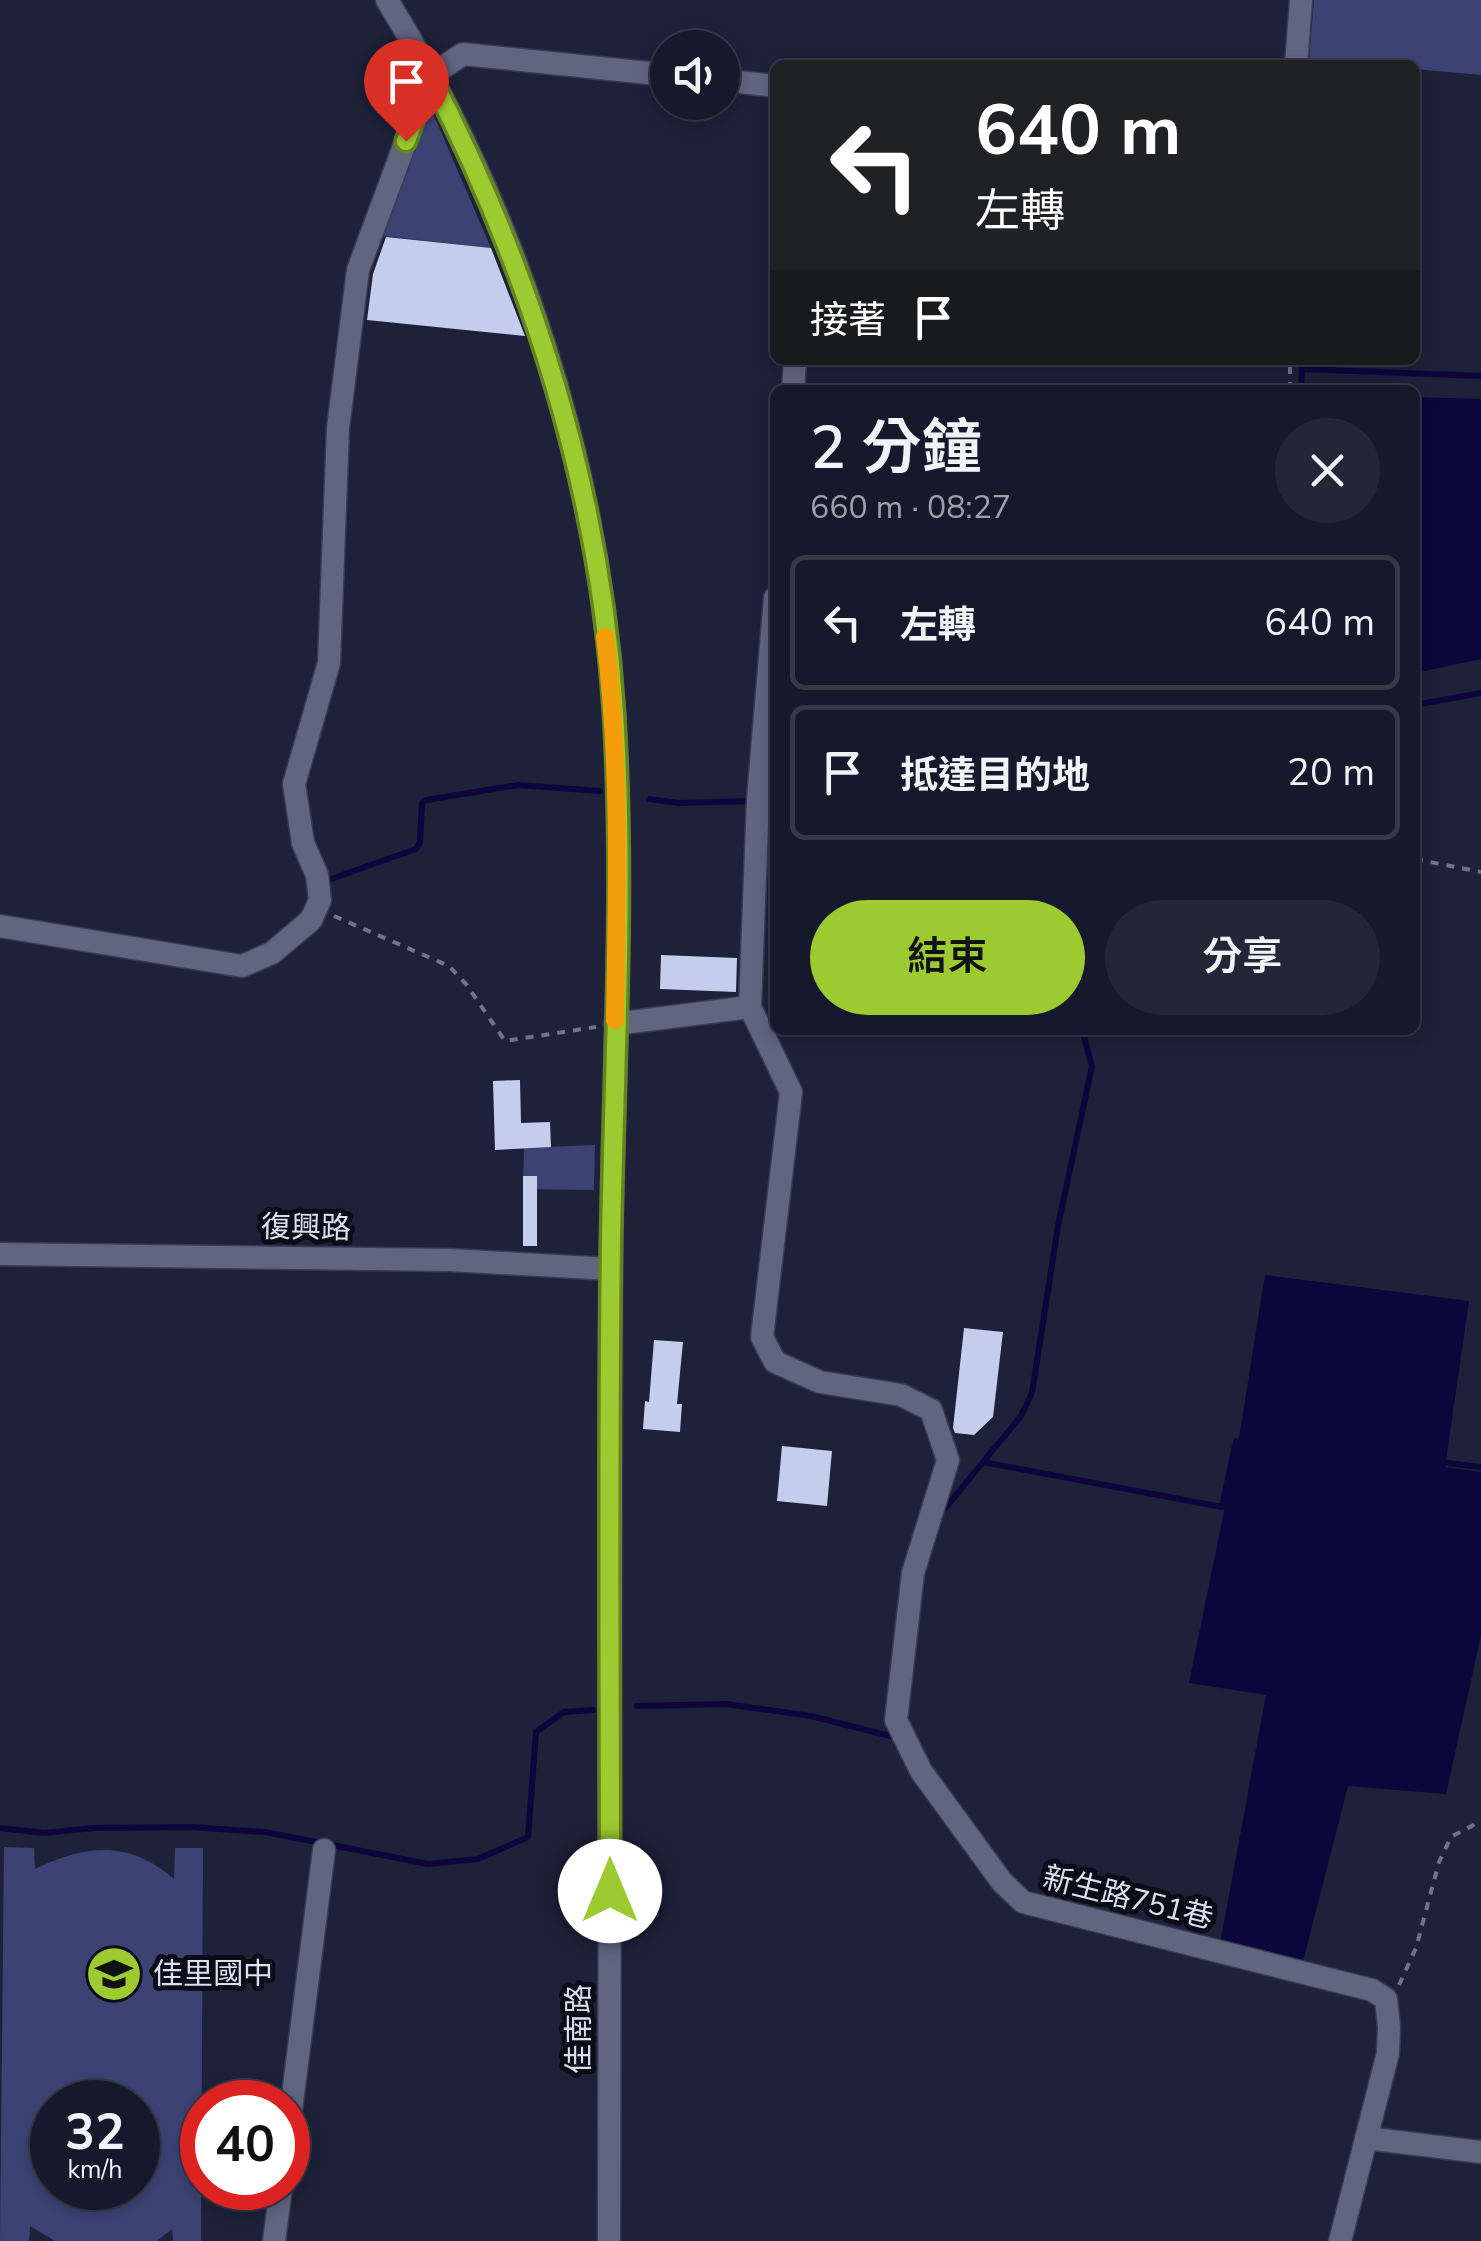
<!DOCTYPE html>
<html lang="zh-TW">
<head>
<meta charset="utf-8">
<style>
	:root { --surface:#16192b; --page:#232637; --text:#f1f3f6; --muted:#9ea0a9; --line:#353847; --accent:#9cca31 }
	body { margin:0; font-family:"Nunito Sans","Noto Sans TC",sans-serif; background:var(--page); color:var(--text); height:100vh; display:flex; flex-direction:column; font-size:38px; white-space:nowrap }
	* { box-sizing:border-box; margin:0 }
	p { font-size:32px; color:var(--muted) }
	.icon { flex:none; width:55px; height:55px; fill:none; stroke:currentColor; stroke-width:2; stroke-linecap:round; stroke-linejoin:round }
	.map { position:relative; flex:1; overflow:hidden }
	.drawer { position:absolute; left:770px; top:385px; width:650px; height:650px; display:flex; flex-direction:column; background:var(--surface); border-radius:15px; box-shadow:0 5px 15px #0003,0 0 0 2px var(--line) }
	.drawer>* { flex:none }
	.top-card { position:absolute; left:770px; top:60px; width:650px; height:305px; border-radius:15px; box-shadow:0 5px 15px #0003,0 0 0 2px var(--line); background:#202124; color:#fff; overflow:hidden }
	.fabs { position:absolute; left:650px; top:30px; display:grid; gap:20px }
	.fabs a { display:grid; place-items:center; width:90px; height:90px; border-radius:50%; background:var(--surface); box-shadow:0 5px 15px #0003,0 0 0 2px var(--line); font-size:50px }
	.speed { position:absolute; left:30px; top:2080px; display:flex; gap:20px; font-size:50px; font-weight:700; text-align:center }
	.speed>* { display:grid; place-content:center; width:130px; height:130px; border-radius:50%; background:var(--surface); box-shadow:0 5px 15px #0003,0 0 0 2px var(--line); line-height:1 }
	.speed small { font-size:25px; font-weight:400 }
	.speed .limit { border:15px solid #d22; background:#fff; color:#111 }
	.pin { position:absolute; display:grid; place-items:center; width:85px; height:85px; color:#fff; margin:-102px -42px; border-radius:50% 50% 50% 0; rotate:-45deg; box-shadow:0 0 10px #0007 }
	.pin .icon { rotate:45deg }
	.me { position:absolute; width:110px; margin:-55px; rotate:0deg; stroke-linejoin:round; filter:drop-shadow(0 0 8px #0008) }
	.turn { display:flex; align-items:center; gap:35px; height:210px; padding:0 40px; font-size:45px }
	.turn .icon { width:130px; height:130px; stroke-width:2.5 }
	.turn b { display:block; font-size:70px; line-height:85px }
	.then { display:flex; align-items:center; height:95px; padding:0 40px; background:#0003; gap:20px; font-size:38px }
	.round { display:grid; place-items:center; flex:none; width:105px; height:105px; border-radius:52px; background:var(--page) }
	.headline { display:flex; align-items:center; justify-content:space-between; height:170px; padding:0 40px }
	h1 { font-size:60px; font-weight:600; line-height:75px }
	.cta { display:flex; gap:20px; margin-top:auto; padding:20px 40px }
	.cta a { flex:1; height:115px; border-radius:60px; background:var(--accent); color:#111; font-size:40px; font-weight:600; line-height:115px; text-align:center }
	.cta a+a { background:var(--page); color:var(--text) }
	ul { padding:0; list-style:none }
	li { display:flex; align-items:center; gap:30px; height:135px; margin:0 20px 15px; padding:0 20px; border:5px solid var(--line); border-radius:15px }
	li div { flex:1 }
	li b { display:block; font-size:38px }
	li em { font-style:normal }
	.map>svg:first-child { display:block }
	.green { fill:#3c4374; fill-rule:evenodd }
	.water { fill:#0b063b }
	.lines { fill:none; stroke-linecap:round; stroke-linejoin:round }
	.stream { stroke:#0b063b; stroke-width:6 }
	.building { fill:#c5cded }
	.minor-casing { stroke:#383c52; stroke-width:25 }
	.path { stroke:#707488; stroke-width:4; stroke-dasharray:8 8; stroke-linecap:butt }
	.minor { stroke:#606580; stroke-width:22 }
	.route-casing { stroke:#658320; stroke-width:25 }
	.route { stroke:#9cca31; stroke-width:18 }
	.slow { stroke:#f59e0b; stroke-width:18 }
	.labels { text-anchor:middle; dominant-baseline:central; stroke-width:10; stroke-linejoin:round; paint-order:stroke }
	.street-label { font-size:30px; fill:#dbdfef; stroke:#0a0c16 }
	.poi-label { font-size:30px; fill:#dbdfef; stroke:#0a0c16; text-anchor:start }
</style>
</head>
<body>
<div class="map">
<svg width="1481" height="2241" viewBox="0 0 1481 2241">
	<rect width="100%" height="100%" fill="#1d2139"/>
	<path class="green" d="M1314 0H1481V75L1415 69V65L1309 60Z
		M432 111 491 248 383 236 424 115Z
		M595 1145 594 1190 523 1189 524 1148Z
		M4 1847 34 1848 35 1869C87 1844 129 1840 174 1879L175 1848H203L201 2241H173L172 2229 157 2241H55L30 2226 29 2241H0ZM138 2102V2188H52V2102Z"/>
	<path class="water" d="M1415 397 1481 399V659L1415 673Z
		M1265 1275 1469 1301 1445 1467 1481 1472V1635L1446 1794 1348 1786 1302 1965 1220 1944 1266 1695 1189 1683 1239 1438Z"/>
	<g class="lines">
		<path class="stream" d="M1301 390 1302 369 1481 376
			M1415 705 1481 693
			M649 799 678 803 749 801
			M331 879 416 849 420 842 422 803 426 800 518 785 600 791
			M983 1462 1222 1507 1236 1441 1244 1442
			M1440 1462 1481 1467
			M942 1512 1021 1416 1032 1393 1058 1226 1092 1066 1082 1030
			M637 1706 726 1704 811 1716 894 1737
			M0 1828 44 1833 93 1828 191 1827 265 1832 428 1864 478 1859 528 1837 536 1732 564 1712 593 1710"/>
	</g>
	<path class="building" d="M386 237 491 248 525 336 367 320 373 274Z
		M661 955 737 958 736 992 660 989Z
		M520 1080 521 1123 550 1122 551 1147 495 1150 493 1081Z
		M523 1176H537V1246H523Z
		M964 1328 1003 1332 993 1417 974 1435 955 1433 953 1428Z
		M654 1340 683 1342 677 1404H682L680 1432 643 1429 645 1401 649 1402Z
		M782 1446 832 1451 827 1506 777 1501Z"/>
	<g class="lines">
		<g class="minor-casing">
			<path id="minor" d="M387 0C518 213 599 465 614 715 625 906 611 1098 611 1289 610 1606 610 1924 609 2241
				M1296 65 1301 0
				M722 80 775 86
				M793 390 795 360
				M775 598 758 799 750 1007 791 1092 762 1337 775 1362 820 1382 901 1395 931 1410 948 1460 913 1573 896 1720 921 1771 1002 1882 1023 1902 1372 1990 1386 1999 1389 2027 1388 2053 1340 2241
				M0 926 242 966 272 953 311 920 320 900 317 875 303 843 294 784 329 663 338 428 358 270 430 76 463 54 668 75
				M615 1024 750 1007
				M0 1254 449 1260 611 1269
				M288 2134 324 1850
				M1366 2138 1481 2152
				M274 2241 281 2188"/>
		</g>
		<path class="path" d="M1290 390V360
			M1415 859 1481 872
			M334 916 449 966 466 984 505 1041 596 1027
			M1399 1985 1416 1948 1439 1862 1451 1837 1481 1821"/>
		<use href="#minor" class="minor"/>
	</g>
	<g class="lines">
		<g class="route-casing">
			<path id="route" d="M406 141 430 76C532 274 600 490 614 713 625 889 614 1066 611 1242 608 1458 610 1675 610 1891"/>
		</g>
		<use href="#route" class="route"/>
		<path class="slow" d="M605 637C621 765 617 892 615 1020"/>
	</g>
	<defs>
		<g id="school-disc" transform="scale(2.875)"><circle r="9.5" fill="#9cca31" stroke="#0a0c16"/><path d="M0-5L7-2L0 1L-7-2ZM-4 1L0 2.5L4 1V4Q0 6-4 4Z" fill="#111"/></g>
	</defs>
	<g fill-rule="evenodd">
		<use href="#school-disc" x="114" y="1974"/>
	</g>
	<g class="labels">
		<g class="street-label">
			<text transform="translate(306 1228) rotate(1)">復興路</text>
			<text transform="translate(1128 1898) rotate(14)">新生路751巷</text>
			<text transform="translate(579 2029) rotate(-90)">佳南路</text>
		</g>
		<g class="poi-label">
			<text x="153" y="1974">佳里國中</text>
		</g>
	</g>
</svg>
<div class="fabs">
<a><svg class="icon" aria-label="sound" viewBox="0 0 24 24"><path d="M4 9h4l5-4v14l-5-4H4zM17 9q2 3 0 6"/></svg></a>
</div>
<div class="speed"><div>32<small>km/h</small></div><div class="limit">40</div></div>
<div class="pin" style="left:406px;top:141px;background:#d93025"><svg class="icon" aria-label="arrive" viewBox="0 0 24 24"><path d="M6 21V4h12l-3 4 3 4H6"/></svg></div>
<svg class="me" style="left:610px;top:1891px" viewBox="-20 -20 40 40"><circle r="19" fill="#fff"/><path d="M0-13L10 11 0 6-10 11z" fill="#9cca31"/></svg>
<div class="top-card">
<div class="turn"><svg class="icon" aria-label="left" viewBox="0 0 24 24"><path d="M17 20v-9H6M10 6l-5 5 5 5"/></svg><div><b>640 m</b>左轉</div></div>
<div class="then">接著<svg class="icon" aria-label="arrive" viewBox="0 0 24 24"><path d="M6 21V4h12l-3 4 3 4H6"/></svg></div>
</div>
<section class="drawer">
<div class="headline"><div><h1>2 分鐘</h1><p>660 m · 08:27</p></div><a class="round"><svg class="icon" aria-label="close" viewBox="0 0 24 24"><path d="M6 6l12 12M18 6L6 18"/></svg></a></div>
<ul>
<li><svg class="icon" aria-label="left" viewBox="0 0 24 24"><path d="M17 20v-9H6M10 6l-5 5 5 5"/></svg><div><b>左轉</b></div><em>640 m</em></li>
<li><svg class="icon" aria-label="arrive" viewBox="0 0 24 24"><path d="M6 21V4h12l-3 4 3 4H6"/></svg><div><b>抵達目的地</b></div><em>20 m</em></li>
</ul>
<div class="cta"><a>結束</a><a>分享</a></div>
</section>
</div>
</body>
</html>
